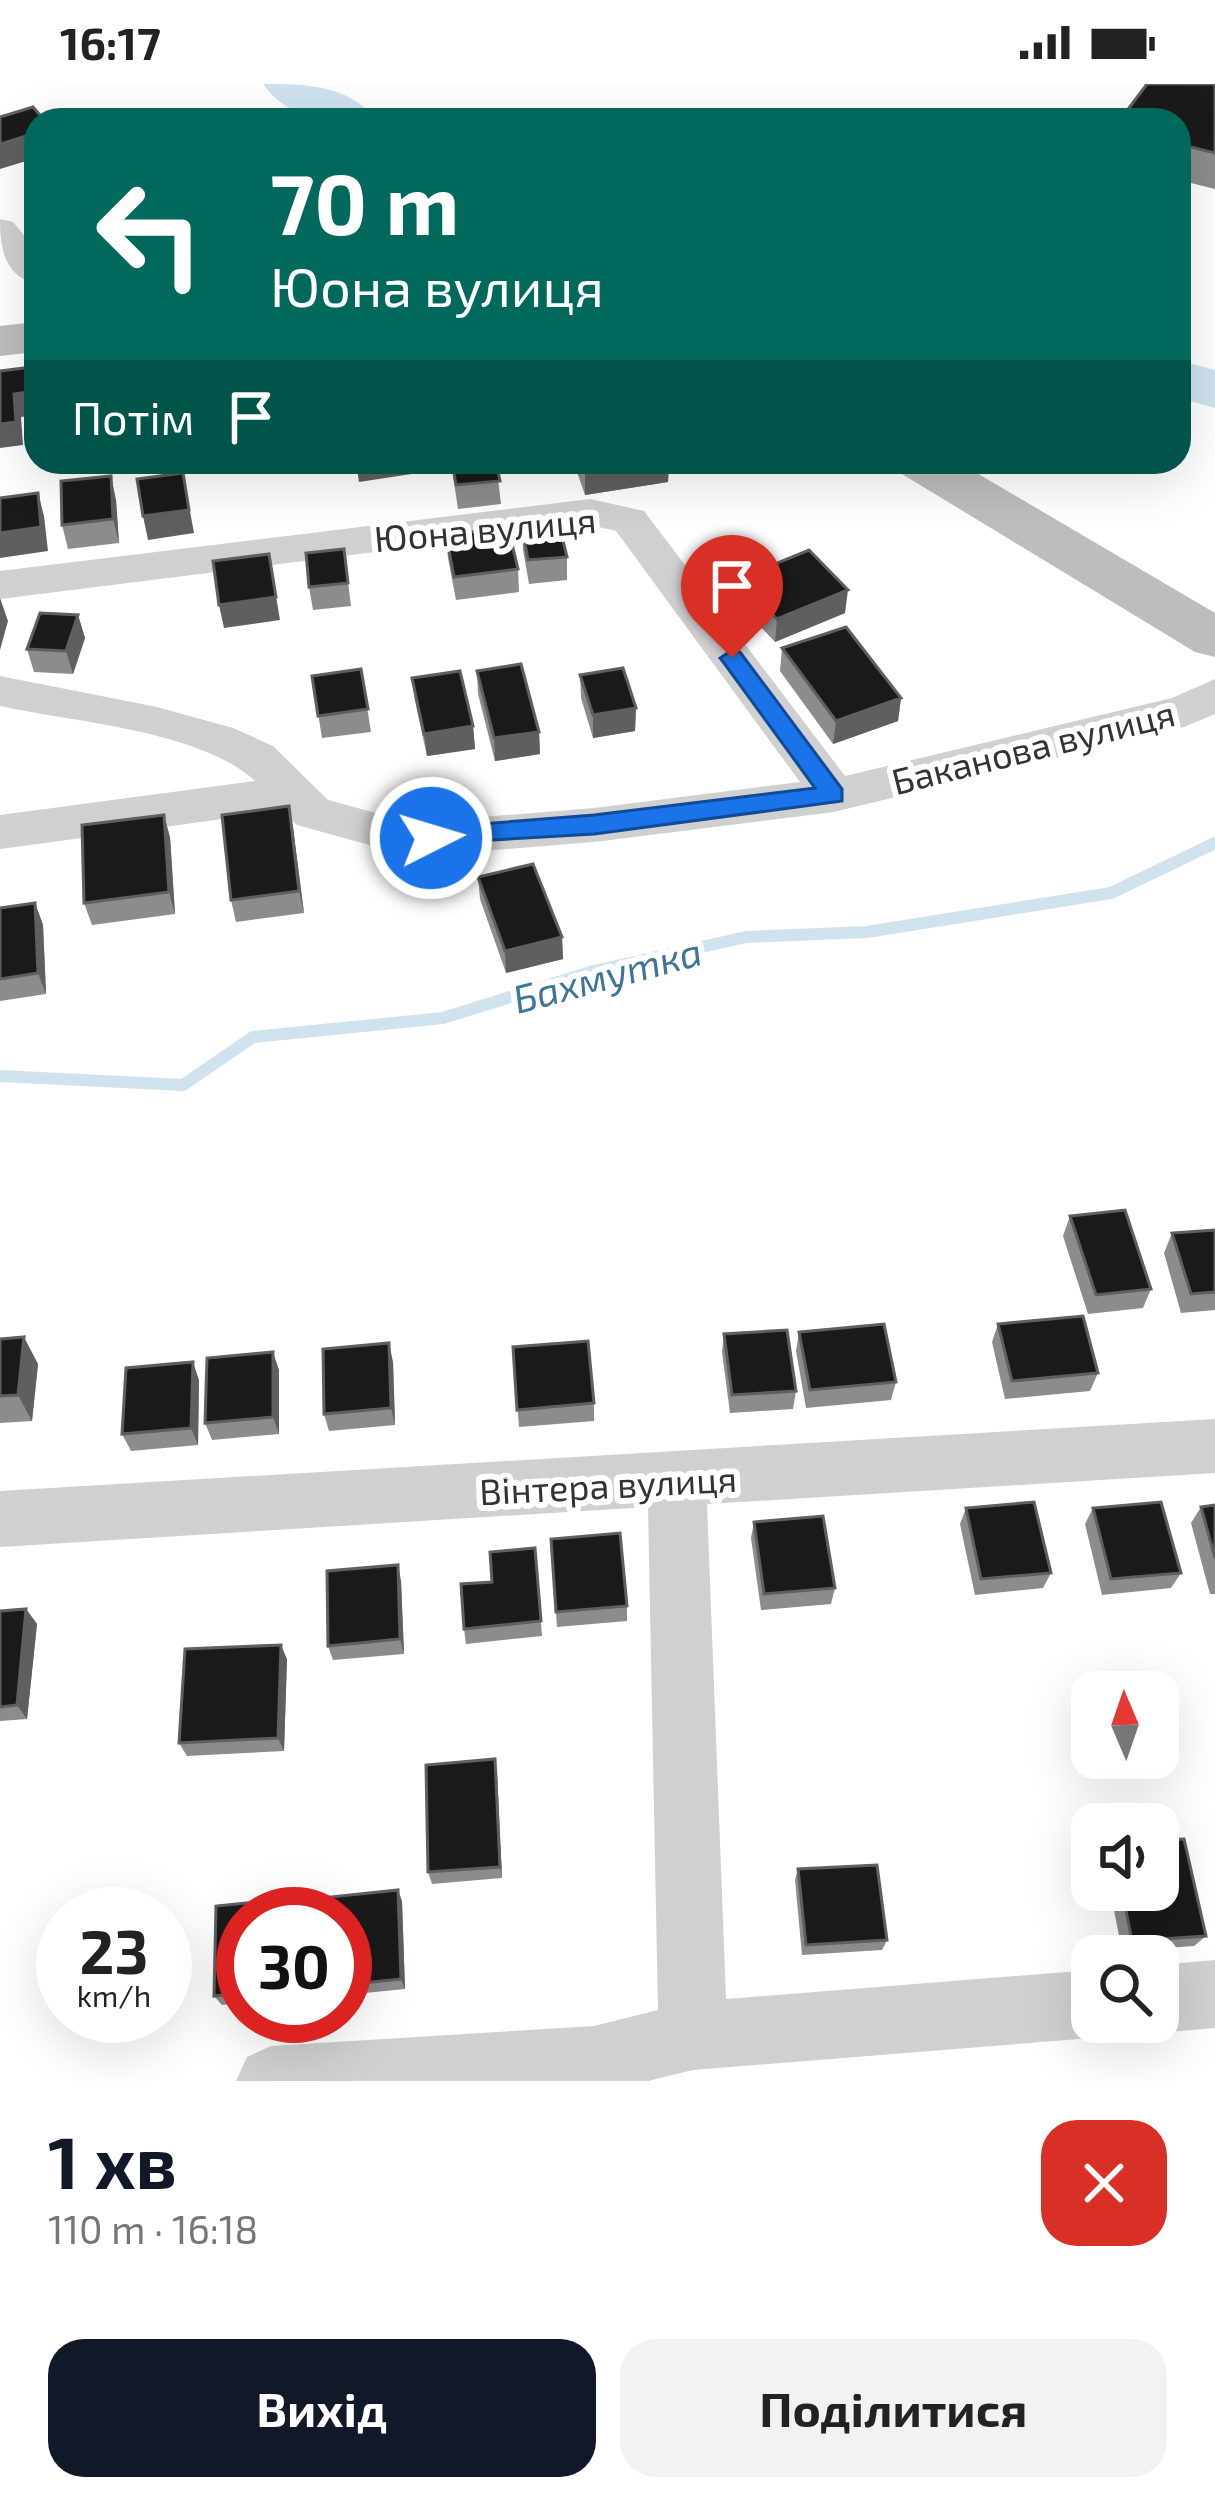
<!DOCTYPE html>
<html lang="uk">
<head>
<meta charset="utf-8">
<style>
	:root { --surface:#fff; --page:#f2f2f2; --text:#222; --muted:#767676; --accent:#111827 }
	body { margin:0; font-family:"Exo 2",sans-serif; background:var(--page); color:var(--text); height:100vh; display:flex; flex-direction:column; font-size:45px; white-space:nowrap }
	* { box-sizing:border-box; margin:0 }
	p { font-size:39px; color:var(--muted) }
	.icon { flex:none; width:66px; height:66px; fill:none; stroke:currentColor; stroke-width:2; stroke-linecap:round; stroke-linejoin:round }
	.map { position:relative; height:1997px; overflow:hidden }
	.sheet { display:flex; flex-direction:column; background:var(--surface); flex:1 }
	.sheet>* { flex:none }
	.top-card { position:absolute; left:24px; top:24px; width:1167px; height:366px; border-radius:36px; box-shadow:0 12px 48px #0002; background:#00695c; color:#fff; overflow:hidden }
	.needle { width:78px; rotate:358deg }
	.buttons { position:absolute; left:1071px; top:1587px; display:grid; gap:24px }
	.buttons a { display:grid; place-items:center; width:108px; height:108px; border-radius:24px; background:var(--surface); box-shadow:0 12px 48px #0002; font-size:60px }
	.speed { position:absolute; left:36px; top:1803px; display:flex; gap:24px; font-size:60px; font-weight:700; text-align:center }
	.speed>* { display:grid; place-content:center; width:156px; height:156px; border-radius:50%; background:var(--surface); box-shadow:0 12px 48px #0002; line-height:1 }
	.speed small { font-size:30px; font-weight:400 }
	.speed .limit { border:18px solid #d22; background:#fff; color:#111 }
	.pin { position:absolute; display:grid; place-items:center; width:102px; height:102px; color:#fff; margin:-123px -51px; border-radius:50% 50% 50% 0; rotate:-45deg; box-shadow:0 0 12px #0007 }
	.pin .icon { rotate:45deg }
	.me { position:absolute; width:132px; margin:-66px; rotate:85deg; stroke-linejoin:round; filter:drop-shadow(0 0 9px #0008) }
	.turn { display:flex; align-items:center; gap:42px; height:252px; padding:0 48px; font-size:54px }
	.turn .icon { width:156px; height:156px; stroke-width:2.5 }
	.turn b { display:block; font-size:84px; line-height:102px }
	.then { display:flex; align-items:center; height:114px; padding:0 48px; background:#0003; gap:24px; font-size:45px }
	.round { display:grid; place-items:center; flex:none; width:126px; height:126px; border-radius:36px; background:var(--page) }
	.headline { display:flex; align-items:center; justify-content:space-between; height:204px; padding:0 48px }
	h1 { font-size:72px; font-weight:700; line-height:90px; color:var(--accent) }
	.primary-button { display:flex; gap:24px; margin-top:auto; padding:24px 48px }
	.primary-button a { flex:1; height:138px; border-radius:36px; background:var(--accent); color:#fff; font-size:48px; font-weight:700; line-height:138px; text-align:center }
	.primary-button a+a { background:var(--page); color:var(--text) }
	.status { display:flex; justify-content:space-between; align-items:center; height:84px; padding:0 60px; background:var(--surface); direction:ltr }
	.status svg { height:33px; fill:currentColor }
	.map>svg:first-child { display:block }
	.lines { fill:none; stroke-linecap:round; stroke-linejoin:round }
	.stream { stroke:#cfe2ee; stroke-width:12 }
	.river { fill:#cfe2ee; fill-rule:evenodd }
	.street { fill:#d0d0d0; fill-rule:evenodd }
	.secondary { fill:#bdbdbd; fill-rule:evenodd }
	.wall { fill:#8c8c8c }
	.shaded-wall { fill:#5f5f5f }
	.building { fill:#1a1a1a; stroke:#5f5f5f; stroke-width:3 }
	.route { fill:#1a73e8; stroke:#114b97; stroke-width:3 }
	.labels { text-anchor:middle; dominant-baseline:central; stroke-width:12; stroke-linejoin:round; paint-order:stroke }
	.street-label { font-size:36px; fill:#333; stroke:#fff }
	.water-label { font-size:39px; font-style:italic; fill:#3f7597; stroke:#fff }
</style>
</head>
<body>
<div class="status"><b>16:17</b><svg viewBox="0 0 49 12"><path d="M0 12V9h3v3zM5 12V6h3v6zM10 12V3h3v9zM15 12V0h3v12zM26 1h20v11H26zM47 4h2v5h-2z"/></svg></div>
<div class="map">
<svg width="1215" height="1997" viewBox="0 0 1215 1997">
	<rect width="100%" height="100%" fill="#fff"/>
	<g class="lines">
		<path class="stream" d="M0 992 183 1001 253 953 443 934 594 887 746 853 867 848 1111 809 1215 759"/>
		<path class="river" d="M263 0C304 0 349 0 376 36 334 36 290 39 263 0Z
			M1179 276 1215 286V324L1179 314Z"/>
		<path class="street" d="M0 135 13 138 36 166V200C4 192 0 163 0 135Z
			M590 415 644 427 845 692 1172 614 1215 595V630L1184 643 834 728 594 758 432 771 391 767 297 741 281 727 0 765V731L255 697C200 646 72 638 0 622V592L157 623 233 644 273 662 328 716 391 733 432 737 594 724 800 698 616 447 590 441 0 515V487Z
			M1215 1335V1389L707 1420 726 1915 1092 1886V1938H1118L1116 1944 1092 1954 693 1986 648 1997H236L247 1973 271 1962 594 1942 658 1926 648 1423 0 1463V1407Z
			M1215 1876V1944L1158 1949 1134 1939 1158 1938V1881Z"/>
		<path class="secondary" d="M36 238V268L0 272V242Z
			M894 378H958L1215 529V573L1195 568 902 390Z"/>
	</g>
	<path class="wall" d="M1215 0V105L1179 96V36Z
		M451 378H496L501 420 458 425Z
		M576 378H669L668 398 585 411 576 385Z
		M116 416 119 459 68 465 62 441Z
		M522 443 567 473V496L529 500 523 466Z
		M446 451 518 485 519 508 456 516 448 474Z
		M344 465 351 522 313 526 309 503Z
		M739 495 845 529 775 558 737 518Z
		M78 531 85 554 73 590 34 588 27 565Z
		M782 564 901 614 898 637 833 660 780 587Z
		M361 585 371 648 322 654 312 592Z
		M477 587 539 648 540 670 495 677 478 610Z
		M580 591 636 624 635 647 593 654 581 614Z
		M412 594 473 642 475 665 427 672 415 617Z
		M293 744 304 829 236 838 231 816Z
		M170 753 175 830 92 841 84 819Z
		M478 793 562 853 563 875 506 889 480 815Z
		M35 819 43 841 46 910 0 917V824Z
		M1070 1132 1151 1205 1143 1224 1088 1230 1063 1152Z
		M1215 1146V1226L1181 1229 1164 1169 1172 1149Z
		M998 1240 1098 1289 1090 1307 1005 1315 992 1258Z
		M799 1248 896 1298 891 1316 806 1324 796 1267Z
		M724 1250 796 1307 793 1325 730 1329 722 1268Z
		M0 1255 38 1280 32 1337 0 1339Z
		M513 1263 594 1319V1337L519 1343Z
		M393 1278 395 1341 329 1347 324 1330Z
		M279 1286V1350L212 1356 205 1339Z
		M199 1296 198 1361 131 1367 122 1350Z
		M1215 1421V1510H1210L1191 1439 1201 1423Z
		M966 1424 1051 1489 1043 1504 975 1511 960 1440Z
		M1093 1424 1181 1489 1171 1504 1102 1511 1085 1440Z
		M754 1438 835 1504 831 1520 761 1526 751 1454Z
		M551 1455 627 1522V1537L557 1543Z
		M535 1464 542 1552 466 1560 464 1545 492 1498Z
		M401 1497 404 1570 333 1576 328 1562Z
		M26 1525 37 1540 27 1635 0 1637V1527Z
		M287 1575 284 1667 187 1672 179 1659Z
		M495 1675 502 1794 432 1800 428 1788Z
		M798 1785 887 1856 882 1866 802 1871 795 1796Z
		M1110 1806H1158L1206 1852 1194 1862 1122 1867Z
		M294 1814 300 1825V1830H243V1919L222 1921 214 1912 216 1822Z
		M402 1817 405 1905 345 1911V1830Z"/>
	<path class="shaded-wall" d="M36 49V74L0 85V60Z
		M32 283 36 297V331L21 333 23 361 0 364V340L14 310Z
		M356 378H417L418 389 359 398Z
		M649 378H669L668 398 585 411V387Z
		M183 389 194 449 148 456 143 432Z
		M111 392 116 416 119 459 113 435Z
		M38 409 44 432 48 467 0 474V449Z
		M269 470 280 536 224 544 219 521Z
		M848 506 845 529 775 558 777 535Z
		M0 514 8 537 0 566Z
		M78 531 85 554 73 590 66 567Z
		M901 614 898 637 833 660 836 637Z
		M636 624 635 647 593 654V631Z
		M473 642 475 665 427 672 424 650Z
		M539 648 540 670 495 677 494 654Z
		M289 722 293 744 304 829 299 807Z
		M164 731 170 753 175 830 169 808Z
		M35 819 43 841 46 910 38 889Z
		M562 853 563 875 506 889 505 867Z
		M24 1253 38 1280 32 1337 18 1311Z
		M389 1259 393 1278 395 1341 391 1324Z
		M273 1268 279 1286V1350L273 1333Z
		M193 1278 199 1296 198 1361 191 1344Z
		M398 1481 401 1497 404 1570 400 1555Z
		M26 1525 37 1540 27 1635 17 1621Z
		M281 1561 287 1575 284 1667 278 1654Z
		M495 1675 497 1688 502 1794 500 1783Z
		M398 1806 402 1817 405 1905 401 1895Z
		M294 1814 300 1825V1830H294Z"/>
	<path class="building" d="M1147 0H1215V69L1179 60V36H1120Z
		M33 23 44 36H36V49L0 60V33Z
		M32 283 35 307 14 310 16 338 0 340V287Z
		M452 378H496L500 397 456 401Z
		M582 378H649L585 387Z
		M183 389 189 426 143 432 137 395Z
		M111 392 113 435 62 441 61 397Z
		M38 409 41 443 0 449V414Z
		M559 440 567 473 528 476 522 443Z
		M508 443 518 485 454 493 446 451Z
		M344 465 348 499 309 503 306 469Z
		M809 466 848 506 777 535 739 495Z
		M269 470 276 513 219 521 213 477Z
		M40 529 78 531 66 567 27 565Z
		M846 543 901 614 836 637 782 564Z
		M521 580 539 648 494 654 477 587Z
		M623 584 636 624 593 631 580 591Z
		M361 585 368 625 318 632 312 592Z
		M460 587 473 642 424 650 412 594Z
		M289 722 299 807 231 816 222 731Z
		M164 731 169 808 84 819 82 741Z
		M533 780 562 853 505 867 478 793Z
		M35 819 38 889 0 895V824Z
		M1125 1126 1151 1205 1096 1211 1070 1132Z
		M1215 1146V1208L1191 1210 1172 1149Z
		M1083 1232 1098 1289 1012 1297 998 1240Z
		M884 1240 896 1298 810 1306 799 1248Z
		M787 1246 796 1307 732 1311 724 1250Z
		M24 1253 18 1311 0 1312V1255Z
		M588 1257 594 1319 517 1326 513 1263Z
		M389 1259 391 1324 324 1330 323 1265Z
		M273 1268V1333L205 1339 207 1274Z
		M193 1278 191 1344 122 1350 126 1284Z
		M1034 1418 1051 1489 981 1495 966 1424Z
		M1161 1418 1181 1489 1111 1495 1093 1424Z
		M1215 1421V1474L1201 1423Z
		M823 1432 835 1504 764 1510 754 1438Z
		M620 1449 627 1522 556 1528 551 1455Z
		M535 1464 541 1537 464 1545 461 1500 492 1498 490 1468Z
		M398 1481 400 1555 328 1562 327 1487Z
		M26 1525 17 1621 0 1623V1527Z
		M281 1561 278 1654 179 1659 185 1565Z
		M495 1675 500 1783 428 1788 426 1681Z
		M1184 1755 1206 1852 1132 1857 1122 1806H1158V1756Z
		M877 1781 887 1856 806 1861 798 1785Z
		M398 1806 401 1895 345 1901V1830H321V1814Z
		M294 1814V1830H243V1909L214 1912 216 1822Z"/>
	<path class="route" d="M732 566 740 568 842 705V717L594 750 423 760 419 754 431 744 594 731 815 704 724 579 720 574Z"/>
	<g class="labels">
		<g class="street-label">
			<text transform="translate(485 444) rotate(-5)">Юона вулиця</text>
			<text transform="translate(1033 662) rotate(-14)">Баканова вулиця</text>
			<text transform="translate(608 1400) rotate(-3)">Вінтера вулиця</text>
		</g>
		<g class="water-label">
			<text transform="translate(607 890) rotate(-15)">Бахмутка</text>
		</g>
	</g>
</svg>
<div class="buttons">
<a><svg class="needle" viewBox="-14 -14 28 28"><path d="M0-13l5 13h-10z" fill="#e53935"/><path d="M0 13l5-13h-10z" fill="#767676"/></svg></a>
<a><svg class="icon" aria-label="sound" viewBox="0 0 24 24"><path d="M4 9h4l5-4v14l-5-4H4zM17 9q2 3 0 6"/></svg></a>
<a><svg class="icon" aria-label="search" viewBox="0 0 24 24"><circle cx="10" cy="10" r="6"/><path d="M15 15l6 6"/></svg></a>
</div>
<div class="speed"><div>23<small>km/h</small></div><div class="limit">30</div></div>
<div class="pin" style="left:732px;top:574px;background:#d93025"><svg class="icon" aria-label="arrive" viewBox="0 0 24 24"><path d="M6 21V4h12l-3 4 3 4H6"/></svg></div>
<svg class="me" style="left:431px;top:754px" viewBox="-20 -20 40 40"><circle r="17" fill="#1a73e8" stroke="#fff" stroke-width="3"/><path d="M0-11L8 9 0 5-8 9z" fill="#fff"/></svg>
<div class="top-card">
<div class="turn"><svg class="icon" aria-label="left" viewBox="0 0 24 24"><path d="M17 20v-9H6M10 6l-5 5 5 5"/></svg><div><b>70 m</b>Юона вулиця</div></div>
<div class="then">Потім<svg class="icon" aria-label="arrive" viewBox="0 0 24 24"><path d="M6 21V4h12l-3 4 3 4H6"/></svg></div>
</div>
</div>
<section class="sheet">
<div class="headline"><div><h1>1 хв</h1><p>110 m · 16:18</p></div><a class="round" style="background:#d93025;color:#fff"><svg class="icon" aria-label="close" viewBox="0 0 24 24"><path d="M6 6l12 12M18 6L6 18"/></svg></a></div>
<div class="primary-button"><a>Вихід</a><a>Поділитися</a></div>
</section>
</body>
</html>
